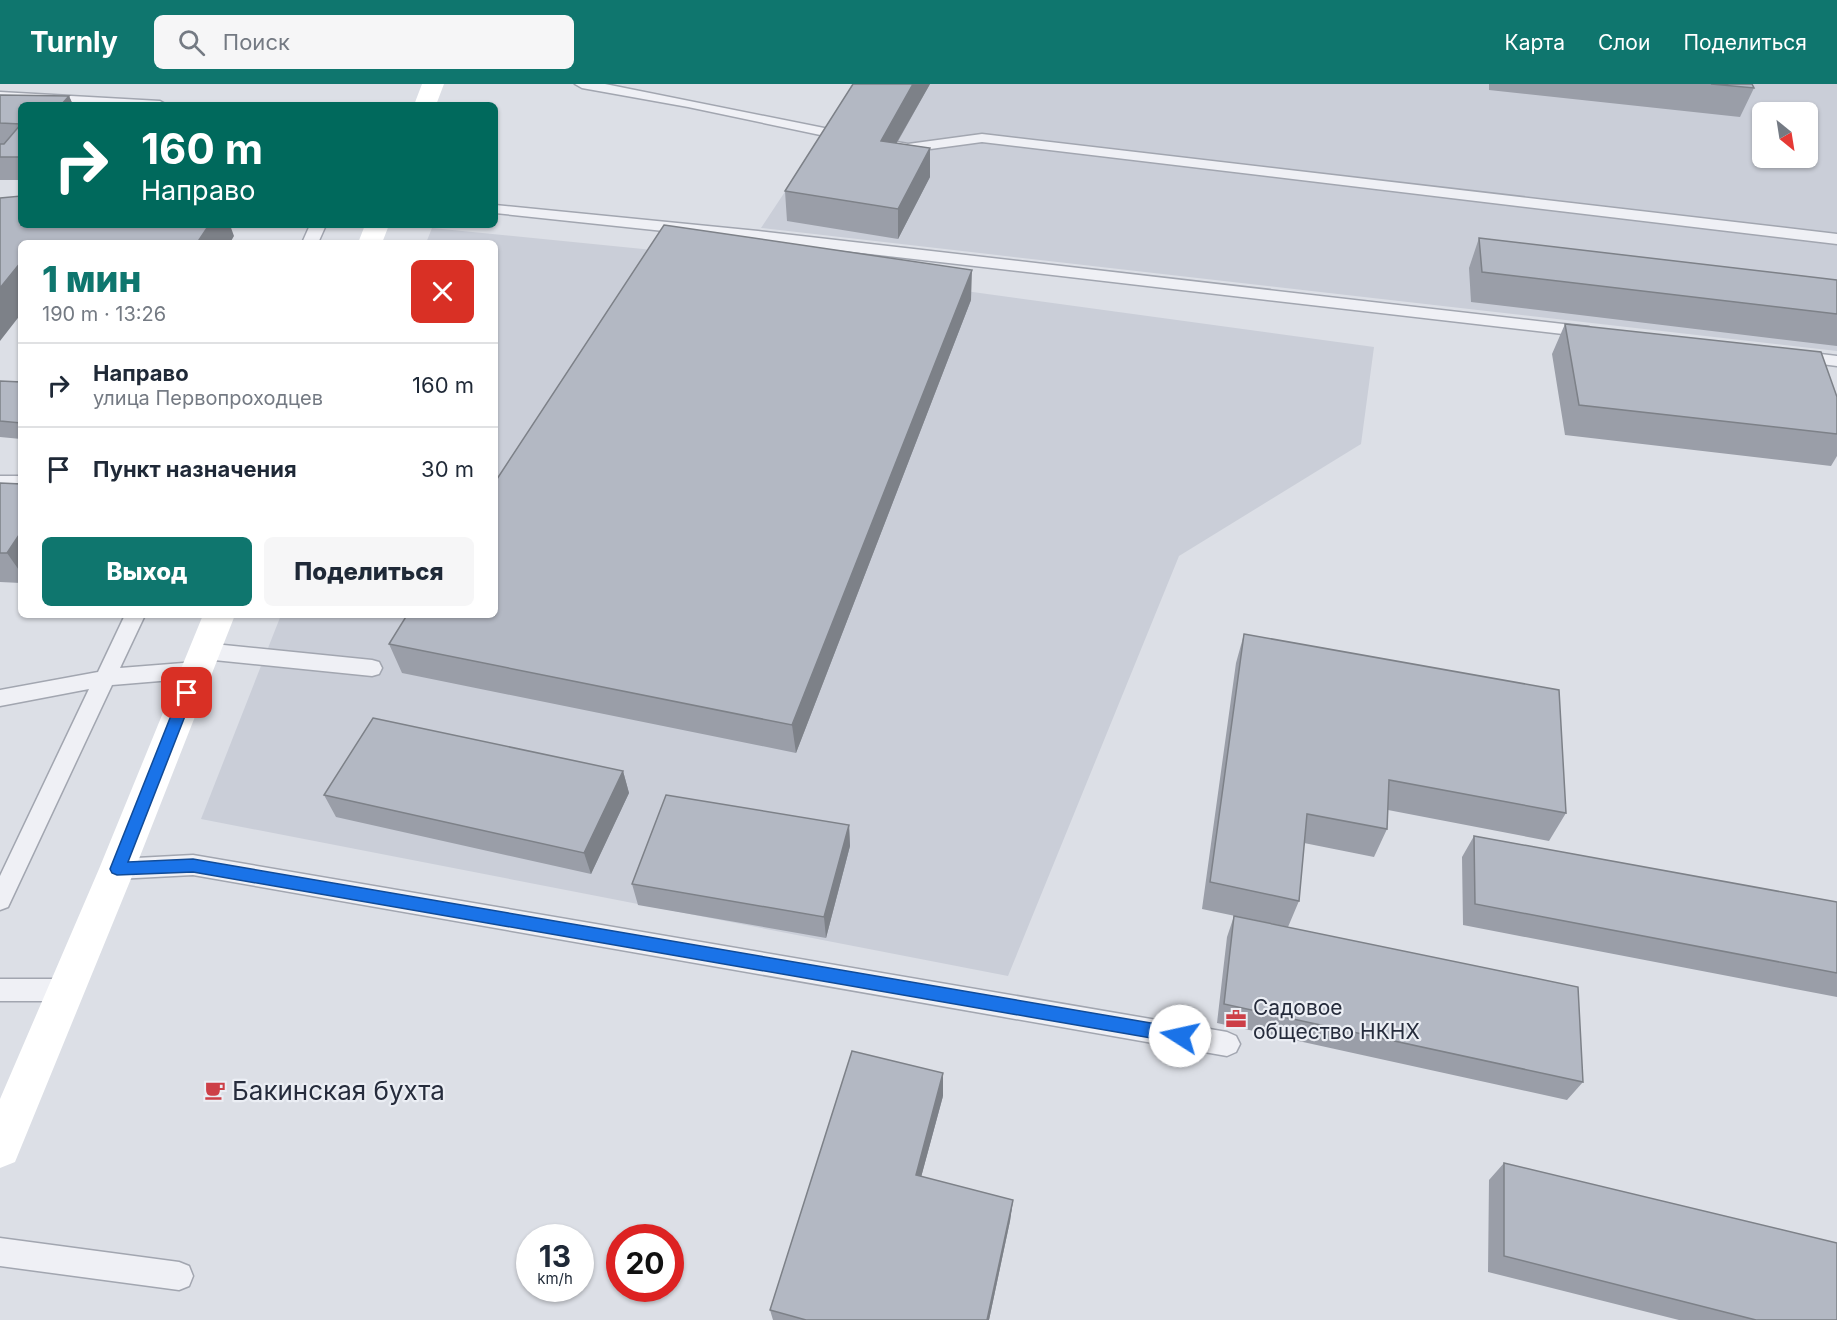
<!DOCTYPE html>
<html lang="ru">
<head>
<meta charset="utf-8">
<style>
	:root { --surface:#fff; --page:#f6f6f7; --text:#1f2937; --muted:#747a83; --line:#e0e1e3; --accent:#0f766e }
	body { margin:0; font-family:Inter,sans-serif; background:var(--page); color:var(--text); height:100vh; display:flex; flex-direction:column; font-size:22px; white-space:nowrap }
	* { box-sizing:border-box; margin:0 }
	p { font-size:20px; color:var(--muted) }
	.icon { flex:none; width:33px; height:33px; fill:none; stroke:currentColor; stroke-width:2; stroke-linecap:round; stroke-linejoin:round }
	.map { position:relative; flex:1; overflow:hidden }
	.details { position:absolute; left:18px; top:156px; width:480px; height:378px; display:flex; flex-direction:column; background:var(--surface); border-radius:9px; box-shadow:0 2px 4px #0004 }
	.details>* { flex:none }
	.hud { position:absolute; left:18px; top:18px; width:480px; height:126px; border-radius:9px; box-shadow:0 2px 4px #0004; background:#00695c; color:#fff; overflow:hidden }
	.needle { width:39px; rotate:150deg }
	.fabs { position:absolute; left:1752px; top:18px; display:grid; gap:12px }
	.fabs a { display:grid; place-items:center; width:66px; height:66px; border-radius:9px; background:var(--surface); box-shadow:0 2px 4px #0004; font-size:30px }
	.speed { position:absolute; left:516px; top:1140px; display:flex; gap:12px; font-size:30px; font-weight:700; text-align:center }
	.speed>* { display:grid; place-content:center; width:78px; height:78px; border-radius:50%; background:var(--surface); box-shadow:0 2px 4px #0004; line-height:1 }
	.speed small { font-size:15px; font-weight:400 }
	.speed .limit { border:9px solid #d22; background:#fff; color:#111 }
	.pin { position:absolute; display:grid; place-items:center; width:51px; height:51px; color:#fff; margin:-26px; border-radius:12px; box-shadow:0 3px 9px #0006 }
	.me { position:absolute; width:66px; margin:-33px; rotate:280deg; stroke-linejoin:round; filter:drop-shadow(0 0 4px #0008) }
	.turn { display:flex; align-items:center; gap:21px; height:126px; padding:0 24px; font-size:27px }
	.turn .icon { width:78px; height:78px; stroke-width:2.5 }
	.turn b { display:block; font-size:42px; line-height:51px }
	.round { display:grid; place-items:center; flex:none; width:63px; height:63px; border-radius:9px; background:var(--page) }
	.headline { display:flex; align-items:center; justify-content:space-between; height:102px; padding:0 24px }
	h1 { font-size:36px; font-weight:800; line-height:45px; color:var(--accent) }
	.action { display:flex; gap:12px; margin-top:auto; padding:12px 24px }
	.action a { flex:1; height:69px; border-radius:9px; background:var(--accent); color:#fff; font-size:24px; font-weight:800; line-height:69px; text-align:center }
	.action a+a { background:var(--page); color:var(--text) }
	ul { padding:0; list-style:none }
	li { display:flex; align-items:center; gap:18px; height:84px; padding:0 24px; border-top:2px solid var(--line) }
	li div { flex:1 }
	li b { display:block; font-size:22px }
	li em { font-style:normal }
	header { display:flex; align-items:center; gap:36px; box-sizing:border-box; height:84px; padding:0 30px; background:var(--accent); color:#fff }
	header strong { font-size:28px }
	nav { display:flex; gap:33px; margin-inline-start:auto; font-size:21px }
	.search { width:420px; height:54px; background:var(--page); display:flex; align-items:center; gap:15px; box-sizing:border-box; padding:0 21px; border-radius:9px; color:var(--muted); font-size:22px }
	.map>svg:first-child { display:block }
	.built { fill:#caced8; fill-rule:evenodd }
	.lines { fill:none; stroke-linecap:round; stroke-linejoin:round }
	.lane-casing { stroke:#a2a6b0; stroke-width:3 }
	.lane { fill:#eff0f5; fill-rule:evenodd }
	.secondary { fill:#fff; fill-rule:evenodd }
	.wall { fill:#9a9ea8 }
	.shaded-wall { fill:#7d8188 }
	.building { fill:#b3b8c3; stroke:#7d8188; stroke-width:1.5 }
	.route { fill:#1a73e8; stroke:#114b97; stroke-width:1.5 }
	.labels { text-anchor:middle; dominant-baseline:central; stroke-width:4.5; stroke-linejoin:round; paint-order:stroke }
	.poi-label { font-size:21px; fill:#262c3c; stroke:#ebeef4; text-anchor:start }
	.near-poi-label { font-size:26px; fill:#262c3c; stroke:#ebeef4; text-anchor:start }
</style>
</head>
<body>
<header>
<strong>Turnly</strong>
<div class="search"><svg class="icon" aria-label="search" viewBox="0 0 24 24"><circle cx="10" cy="10" r="6"/><path d="M15 15l6 6"/></svg>Поиск</div>
<nav><a>Карта</a><a>Слои</a><a>Поделиться</a></nav>
</header>
<div class="map">
<svg width="1837" height="1236" viewBox="0 0 1837 1236">
	<rect width="100%" height="100%" fill="#dcdfe6"/>
	<path class="built" d="M856 0H1837V267L761 144ZM1762 28H1808V74H1762Z
		M432 144 703 171 1374 263 1361 360 1179 472 1008 892 201 735 281 531H495V159H426Z"/>
	<g class="lines">
		<g class="lane-casing">
			<path id="lane" d="M575 0H605L849 49 856 53 849 57 688 23 582 4Z
				M0 8 160 17 167 21H87L0 16Z
				M982 50 1837 150V160L982 58 908 68 886 64 884 61 891 57 908 60Z
				M495 121 758 147 1589 243 1597 248 1589 253 758 157 495 129Z
				M310 141H326L318 159H302Z
				M1796 267 1837 272V282L1790 276 1788 272 1790 268Z
				M0 392H21V404H0Z
				M125 531H145L120 584 196 578 203 580 206 586 203 592 196 594 112 601 8 823 0 826V792L89 605 0 622V606L98 588Z
				M204 559 372 576 379 578 382 584 379 590 372 592 204 575 197 572 194 567 197 562Z
				M193 771 1227 948 1236 952 1240 960 1236 968 1227 972 193 791 117 795 109 792 105 785 109 778 117 775Z
				M0 895H66L75 898 78 906 75 914 66 917H0Z
				M0 1154 179 1178 189 1182 193 1192 189 1202 179 1206 0 1182Z"/>
		</g>
		<use href="#lane" class="lane"/>
		<path class="secondary" d="M422 0H444L436 21H414Z
			M365 141H389L382 159H358Z
			M203 531H235L135 785 15 1078 0 1084V1015L99 785Z"/>
	</g>
	<path class="wall" d="M853 0H930L897 59 930 64V93L898 155 787 137 785 107Z
		M1489 0H1752L1754 4 1740 33 1489 6Z
		M0 11 69 12 73 21H21V96H0Z
		M1479 154 1837 196V262L1471 218 1469 184Z
		M971 216 796 669 402 589 389 560Z
		M1565 240 1837 313V372L1831 382 1565 351 1552 270Z
		M0 297 21 298V355L0 353Z
		M0 399 21 400V499L0 498Z
		M1244 550 1566 729 1549 757 1388 726 1387 745 1374 773 1304 759 1299 817 1288 843 1202 825 1236 579Z
		M623 687 629 709 591 790 336 733 324 711Z
		M849 741 850 762 826 854 638 821 632 800Z
		M1474 752 1837 818V913L1463 841 1462 773Z
		M1234 832 1583 998 1567 1016 1217 939 1227 853Z
		M943 1012 921 1093 1013 1116 1010 1137 989 1236H773L770 1226Z
		M1504 1079 1837 1236H1679L1488 1188 1489 1096Z"/>
	<path class="shaded-wall" d="M913 0H930L881 86V57Z
		M69 12 73 21H61Z
		M930 64V93L898 155V125Z
		M209 141H230L234 152 230 159H197Z
		M21 178V230L0 257V204Z
		M972 186 971 216 796 669 792 641Z
		M21 448V489L7 469Z
		M623 687 629 709 591 790 584 769Z
		M849 741 850 762 826 854 824 833Z
		M943 989V1012L916 1112V1091Z
		M1013 1116 1010 1137 989 1236H987Z"/>
	<path class="building" d="M853 0H913L881 57 930 64 898 125 785 107Z
		M1711 0H1752L1754 4Z
		M0 11 69 12 61 21H21V40L0 39Z
		M21 40V73H0V60H4Z
		M21 112V141H209L197 159H21V178L0 204V114Z
		M664 141 972 186 792 641 389 560 407 531H495V398Z
		M1479 154 1837 196V230L1482 188Z
		M1565 240 1821 268 1837 313V350L1579 321Z
		M0 297 21 298V339L0 337Z
		M0 399 21 400V448L7 469H0Z
		M1244 550 1559 606 1566 729 1389 696 1387 745 1307 730 1299 817 1210 798Z
		M373 634 623 687 584 769 324 711Z
		M666 711 849 741 824 833 632 800Z
		M1474 752 1837 818V889L1475 820Z
		M1234 832 1578 903 1583 998 1224 920Z
		M852 967 943 989 916 1091 1013 1116 987 1236H806L770 1226Z
		M1504 1079 1837 1159V1236H1756L1504 1172Z"/>
	<path class="route" d="M187 603 194 609 128 778 193 775 1180 944 1185 946 1188 952 1185 957 1180 959 193 788 117 791 112 789 110 785 180 609Z"/>
	<defs>
		<g id="office-bare" transform="scale(1.62)"><path d="M-6-3h4V-5.5h4V-3h4V5H-6ZM-1-4.5V-3h2v-1.5ZM-6 0V1H6V0Z" fill="#cd3f47" stroke="#ebeef4" stroke-width="2.5" paint-order="stroke"/></g>
		<g id="cafe-bare" transform="scale(1.62)"><path d="M-5.5-4.5H6V0H3Q3 3.5 0 3.5H-2.5Q-5.5 3.5-5.5 0ZM3-3.2v2h1.7v-2ZM-6 4.5H4V6H-6Z" fill="#cd3f47" stroke="#ebeef4" stroke-width="2.5" paint-order="stroke"/></g>
	</defs>
	<g fill-rule="evenodd">
		<use href="#office-bare" x="1236" y="935"/>
		<use href="#cafe-bare" x="215" y="1006"/>
	</g>
	<g class="labels">
		<g class="poi-label">
			<text x="1253" y="923">Садовое<tspan x="1253" dy="24">общество НКНХ</tspan></text>
		</g>
		<g class="near-poi-label">
			<text x="232" y="1006">Бакинская бухта</text>
		</g>
	</g>
</svg>
<div class="fabs">
<a><svg class="needle" viewBox="-14 -14 28 28"><path d="M0-13l5 13h-10z" fill="#e53935"/><path d="M0 13l5-13h-10z" fill="#747a83"/></svg></a>
</div>
<div class="speed"><div>13<small>km/h</small></div><div class="limit">20</div></div>
<div class="pin" style="left:187px;top:609px;background:#d93025"><svg class="icon" aria-label="arrive" viewBox="0 0 24 24"><path d="M6 21V4h12l-3 4 3 4H6"/></svg></div>
<svg class="me" style="left:1180px;top:952px" viewBox="-20 -20 40 40"><circle r="19" fill="#fff"/><path d="M0-13L10 11 0 6-10 11z" fill="#1a73e8"/></svg>
<div class="hud">
<div class="turn"><svg class="icon" aria-label="right" viewBox="0 0 24 24"><path d="M7 20v-9h11M14 6l5 5-5 5"/></svg><div><b>160 m</b>Направо</div></div>
</div>
<section class="details">
<div class="headline"><div><h1>1 мин</h1><p>190 m · 13:26</p></div><a class="round" style="background:#d93025;color:#fff"><svg class="icon" aria-label="close" viewBox="0 0 24 24"><path d="M6 6l12 12M18 6L6 18"/></svg></a></div>
<ul>
<li><svg class="icon" aria-label="right" viewBox="0 0 24 24"><path d="M7 20v-9h11M14 6l5 5-5 5"/></svg><div><b>Направо</b><p>улица Первопроходцев</p></div><em>160 m</em></li>
<li><svg class="icon" aria-label="arrive" viewBox="0 0 24 24"><path d="M6 21V4h12l-3 4 3 4H6"/></svg><div><b>Пункт назначения</b></div><em>30 m</em></li>
</ul>
<div class="action"><a>Выход</a><a>Поделиться</a></div>
</section>
</div>
</body>
</html>
